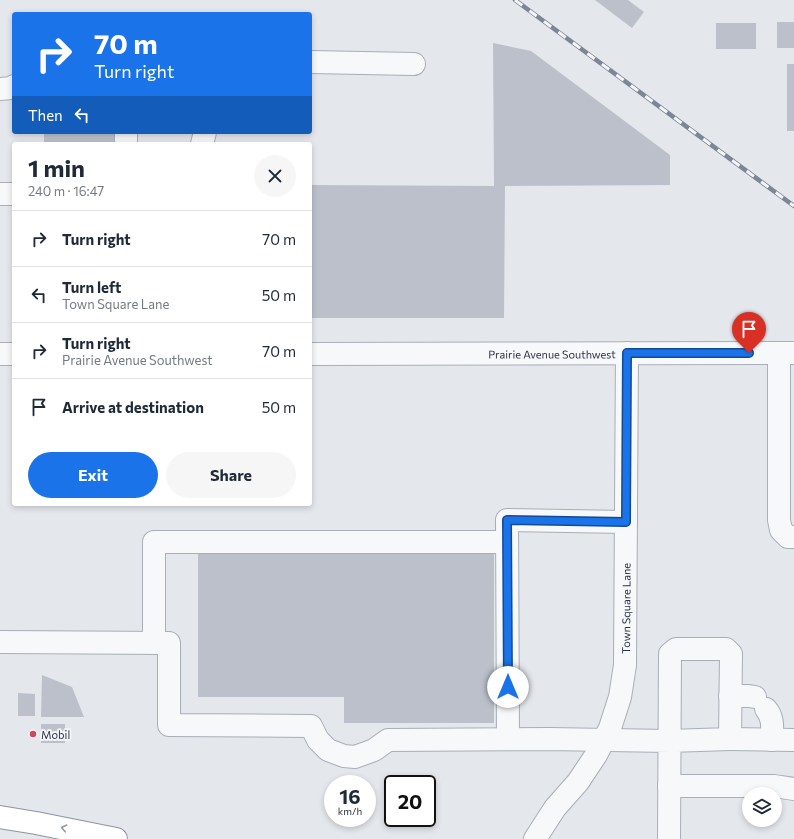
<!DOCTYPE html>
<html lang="en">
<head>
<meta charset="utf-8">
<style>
	:root { --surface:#fff; --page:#f6f6f7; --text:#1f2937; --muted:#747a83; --line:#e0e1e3; --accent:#1a73e8 }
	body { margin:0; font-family:Commissioner,sans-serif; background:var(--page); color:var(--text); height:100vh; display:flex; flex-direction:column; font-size:15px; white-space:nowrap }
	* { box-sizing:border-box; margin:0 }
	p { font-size:13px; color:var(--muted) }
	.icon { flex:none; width:22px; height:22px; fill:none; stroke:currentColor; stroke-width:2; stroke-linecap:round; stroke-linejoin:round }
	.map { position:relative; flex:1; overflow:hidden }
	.side { position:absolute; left:12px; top:142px; width:300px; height:364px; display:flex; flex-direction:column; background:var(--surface); border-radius:4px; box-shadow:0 2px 6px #0003 }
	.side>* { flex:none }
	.guide { position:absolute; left:12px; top:12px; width:300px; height:122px; border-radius:4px; box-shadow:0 2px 6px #0003; background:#1a73e8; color:#fff; overflow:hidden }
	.controls { position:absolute; left:742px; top:787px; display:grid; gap:8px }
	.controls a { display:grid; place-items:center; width:40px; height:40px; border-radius:50%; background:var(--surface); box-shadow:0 2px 6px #0003; font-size:20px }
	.speed { position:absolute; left:324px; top:775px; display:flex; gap:8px; font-size:20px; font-weight:700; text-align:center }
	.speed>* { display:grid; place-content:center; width:52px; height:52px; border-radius:50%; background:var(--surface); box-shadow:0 2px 6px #0003; line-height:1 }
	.speed small { font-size:10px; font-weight:400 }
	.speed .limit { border:2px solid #111; border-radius:6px; background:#fff; color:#111 }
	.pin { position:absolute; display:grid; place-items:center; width:34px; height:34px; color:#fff; margin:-41px -17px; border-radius:50% 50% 50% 0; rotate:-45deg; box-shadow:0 0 4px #0007 }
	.pin .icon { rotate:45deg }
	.me { position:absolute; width:44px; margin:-22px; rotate:0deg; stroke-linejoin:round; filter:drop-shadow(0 0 3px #0008) }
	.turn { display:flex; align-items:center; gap:14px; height:84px; padding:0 16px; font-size:18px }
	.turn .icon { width:52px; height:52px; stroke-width:2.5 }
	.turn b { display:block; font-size:28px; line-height:34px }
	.then { display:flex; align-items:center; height:38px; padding:0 16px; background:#0003; gap:8px; font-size:15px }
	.round { display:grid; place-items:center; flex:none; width:42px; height:42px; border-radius:21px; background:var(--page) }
	.head { display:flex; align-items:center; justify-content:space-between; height:68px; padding:0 16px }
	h1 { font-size:24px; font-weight:700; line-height:30px }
	.button { display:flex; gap:8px; margin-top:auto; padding:8px 16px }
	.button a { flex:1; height:46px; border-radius:24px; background:var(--accent); color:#fff; font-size:16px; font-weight:700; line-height:46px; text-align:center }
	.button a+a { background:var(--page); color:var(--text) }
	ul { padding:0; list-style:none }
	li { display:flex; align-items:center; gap:12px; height:56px; padding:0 16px; border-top:1px solid var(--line) }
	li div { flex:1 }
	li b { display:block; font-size:15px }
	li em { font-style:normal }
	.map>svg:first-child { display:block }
	.building { fill:#bbc0ca }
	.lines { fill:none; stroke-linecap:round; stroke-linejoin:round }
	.minor-casing { stroke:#a9aeb7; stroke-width:24 }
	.highway-casing { stroke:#8b94a3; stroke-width:24 }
	.minor { stroke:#f7f8fa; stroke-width:22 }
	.highway { stroke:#fff; stroke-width:22 }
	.rail-casing { stroke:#7d8696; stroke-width:4.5 }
	.rail { stroke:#f4f6f9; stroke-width:3; stroke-dasharray:9; stroke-linecap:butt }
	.oneway { stroke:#959aa2 }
	.route-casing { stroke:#114b97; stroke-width:10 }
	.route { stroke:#1a73e8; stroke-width:7 }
	.poi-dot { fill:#d1495b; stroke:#f4f6f9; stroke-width:1.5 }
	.labels { text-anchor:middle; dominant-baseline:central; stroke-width:4; stroke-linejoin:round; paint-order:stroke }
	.street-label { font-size:11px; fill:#2b3445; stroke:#f4f6f9 }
	.poi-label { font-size:11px; fill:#2b3445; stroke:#f4f6f9; text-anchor:start }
</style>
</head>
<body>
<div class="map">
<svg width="794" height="839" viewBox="0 0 794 839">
	<rect width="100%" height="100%" fill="#e4e7ec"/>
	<path class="building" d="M595 0H628L644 12 632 28Z
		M777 22H794V48H777Z
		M716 23H756V49H716Z
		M493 43 531 51 670 155V185L505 186 504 318H310V185L494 186Z
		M787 64H794V131H787Z
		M44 132H114V144H44Z
		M198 552H494V723H344V697H198Z
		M42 675 72 687 84 717H41Z
		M18 693 35 694V716H18Z
		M41 724H65V743H41Z"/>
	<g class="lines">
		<g class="minor-casing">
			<g id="minor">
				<path d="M310 62 414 64"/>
				<path d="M0 89 11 88 14 86"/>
				<path d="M126 132V144"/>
				<path d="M202 144 205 132"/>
				<path d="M0 194H14"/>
				<path d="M779 353V520L781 530 788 537H794"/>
				<path d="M0 354H14"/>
				<path id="s1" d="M310 354 794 353"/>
				<path d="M0 642 169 643V725L311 726 318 740 328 750 344 756 355 757 374 750 388 740 549 739 669 741 730 739 731 654 726 649H676L670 654 669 839"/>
				<path d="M154 643V542H507"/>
				<path d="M730 696H749L755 697"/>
				<path d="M766 709C774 718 772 729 772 740"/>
				<path d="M508 739 507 520 626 522"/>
				<path d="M730 739 794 740"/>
				<path d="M669 786H774L794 789"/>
				<path id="s2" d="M535 839 555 808 578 782 596 755 610 728 620 697 625 665 627 353"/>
			</g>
		</g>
		<g class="highway-casing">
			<path id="highway" d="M0 817 36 823 116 839"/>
		</g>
		<use href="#minor" class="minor"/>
		<use href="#highway" class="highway"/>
		<g class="rail-casing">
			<path id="rail" d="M515 0 794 206"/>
		</g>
		<use href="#rail" class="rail"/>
	</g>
	<defs><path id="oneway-chevron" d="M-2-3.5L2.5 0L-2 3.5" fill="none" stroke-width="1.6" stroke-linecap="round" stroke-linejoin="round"/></defs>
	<use class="oneway" href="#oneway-chevron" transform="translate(64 828) rotate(-168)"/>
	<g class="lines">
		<g class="route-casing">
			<path id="route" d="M508 687 507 520 626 522 627 353H749"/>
		</g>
		<use href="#route" class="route"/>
	</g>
	<circle class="poi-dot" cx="33" cy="734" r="4"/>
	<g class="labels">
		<g class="street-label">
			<text stroke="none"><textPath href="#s1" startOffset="242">Prairie Avenue Southwest</textPath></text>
			<text stroke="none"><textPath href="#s2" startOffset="256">Town Square Lane</textPath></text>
		</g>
		<g class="poi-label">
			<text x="41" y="734">Mobil</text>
		</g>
	</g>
</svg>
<div class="controls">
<a><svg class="icon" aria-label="layers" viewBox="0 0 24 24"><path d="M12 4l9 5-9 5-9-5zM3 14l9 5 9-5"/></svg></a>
</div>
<div class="speed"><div>16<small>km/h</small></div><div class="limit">20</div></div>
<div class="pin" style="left:749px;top:353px;background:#d93025"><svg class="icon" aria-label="arrive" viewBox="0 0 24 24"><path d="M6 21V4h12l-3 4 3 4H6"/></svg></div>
<svg class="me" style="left:508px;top:687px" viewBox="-20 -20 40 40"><circle r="19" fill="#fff"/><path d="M0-13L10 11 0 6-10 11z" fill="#1a73e8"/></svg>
<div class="guide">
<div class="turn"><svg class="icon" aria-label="right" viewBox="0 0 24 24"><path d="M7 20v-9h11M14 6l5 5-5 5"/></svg><div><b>70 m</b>Turn right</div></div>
<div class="then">Then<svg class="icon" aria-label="left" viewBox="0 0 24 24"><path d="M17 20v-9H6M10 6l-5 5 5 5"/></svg></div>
</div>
<section class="side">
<div class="head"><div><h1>1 min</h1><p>240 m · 16:47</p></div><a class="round"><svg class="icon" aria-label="close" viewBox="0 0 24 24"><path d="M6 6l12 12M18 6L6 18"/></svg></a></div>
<ul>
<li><svg class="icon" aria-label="right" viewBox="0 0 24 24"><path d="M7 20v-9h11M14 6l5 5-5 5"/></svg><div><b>Turn right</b></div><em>70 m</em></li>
<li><svg class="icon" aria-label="left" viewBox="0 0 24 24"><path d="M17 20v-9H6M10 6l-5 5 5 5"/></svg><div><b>Turn left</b><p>Town Square Lane</p></div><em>50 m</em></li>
<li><svg class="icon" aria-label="right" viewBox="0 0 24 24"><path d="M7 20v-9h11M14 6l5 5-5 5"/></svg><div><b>Turn right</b><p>Prairie Avenue Southwest</p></div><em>70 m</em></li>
<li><svg class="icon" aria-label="arrive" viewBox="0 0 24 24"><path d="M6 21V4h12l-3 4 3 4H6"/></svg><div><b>Arrive at destination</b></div><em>50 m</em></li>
</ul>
<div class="button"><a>Exit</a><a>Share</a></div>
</section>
</div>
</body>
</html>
